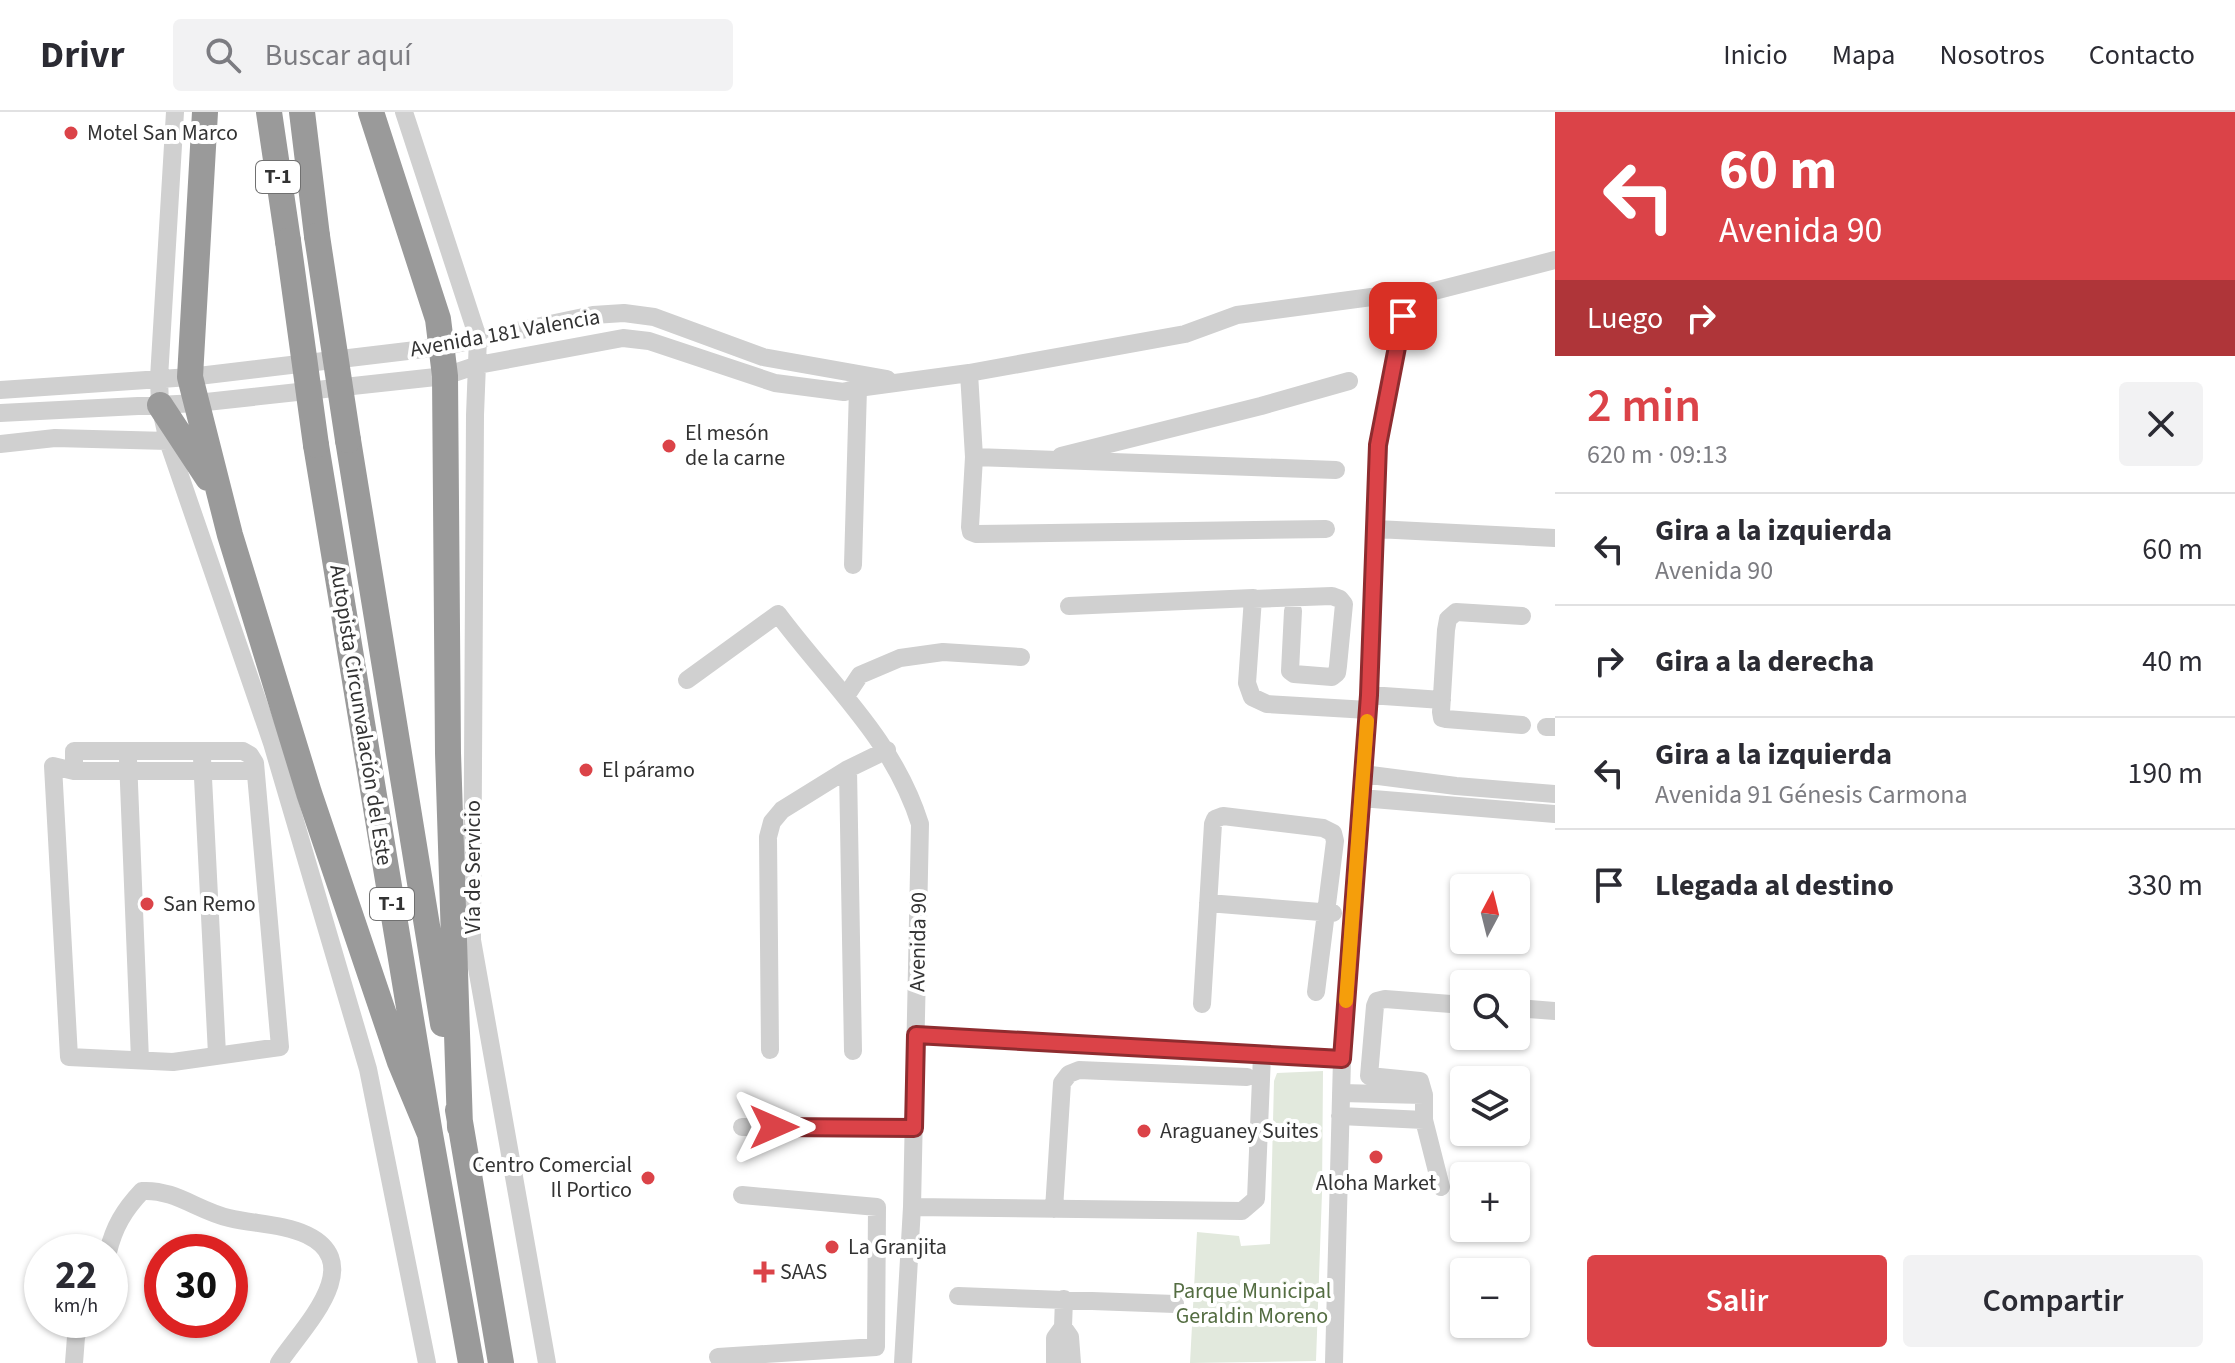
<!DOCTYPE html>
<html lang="es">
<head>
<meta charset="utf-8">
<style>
	:root { --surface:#fff; --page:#f2f2f3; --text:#2b2b33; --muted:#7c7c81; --line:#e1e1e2; --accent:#db4348 }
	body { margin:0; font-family:"Source Sans 3",sans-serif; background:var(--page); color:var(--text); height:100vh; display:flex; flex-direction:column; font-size:30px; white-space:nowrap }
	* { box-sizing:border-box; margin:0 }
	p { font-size:26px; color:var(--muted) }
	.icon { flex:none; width:44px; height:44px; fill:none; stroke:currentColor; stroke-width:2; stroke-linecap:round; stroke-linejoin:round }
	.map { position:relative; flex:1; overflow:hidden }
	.side { display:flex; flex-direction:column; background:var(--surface); width:680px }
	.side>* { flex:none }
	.banner { background:#db4348; color:#fff; overflow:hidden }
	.needle { width:52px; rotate:7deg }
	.fabs { position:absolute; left:1450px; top:762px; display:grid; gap:16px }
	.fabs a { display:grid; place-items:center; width:80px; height:80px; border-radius:8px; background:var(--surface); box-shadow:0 2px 6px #0004; font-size:40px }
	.speed { position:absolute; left:24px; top:1122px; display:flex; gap:16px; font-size:40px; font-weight:700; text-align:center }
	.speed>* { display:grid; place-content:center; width:104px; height:104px; border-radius:50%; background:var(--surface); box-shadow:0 2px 6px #0004; line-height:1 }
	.speed small { font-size:20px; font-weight:400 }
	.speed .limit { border:12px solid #d22; background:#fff; color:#111 }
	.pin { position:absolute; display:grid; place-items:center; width:68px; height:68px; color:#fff; margin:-34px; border-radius:16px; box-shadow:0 4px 12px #0006 }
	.me { position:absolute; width:88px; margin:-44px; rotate:90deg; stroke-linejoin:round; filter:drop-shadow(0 0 6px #0008) }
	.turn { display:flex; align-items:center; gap:28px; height:168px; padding:0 32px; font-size:36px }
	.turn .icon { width:104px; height:104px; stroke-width:2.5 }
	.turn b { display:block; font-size:56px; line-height:68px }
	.then { display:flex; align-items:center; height:76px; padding:0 32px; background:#0003; gap:16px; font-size:30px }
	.round { display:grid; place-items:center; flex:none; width:84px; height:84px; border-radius:8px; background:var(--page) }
	.overview { display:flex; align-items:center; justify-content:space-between; height:136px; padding:0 32px }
	h1 { font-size:48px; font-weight:600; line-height:60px; color:var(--accent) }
	.button { display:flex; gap:16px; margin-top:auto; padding:16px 32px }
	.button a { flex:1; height:92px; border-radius:8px; background:var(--accent); color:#fff; font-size:32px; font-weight:600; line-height:92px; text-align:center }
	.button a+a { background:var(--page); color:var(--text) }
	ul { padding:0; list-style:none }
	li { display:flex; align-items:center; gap:24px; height:112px; padding:0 32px; border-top:2px solid var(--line) }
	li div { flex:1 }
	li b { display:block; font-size:30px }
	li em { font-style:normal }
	header { display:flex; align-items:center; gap:48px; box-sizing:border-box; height:112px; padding:0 40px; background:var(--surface); border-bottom:2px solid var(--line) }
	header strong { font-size:38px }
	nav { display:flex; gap:44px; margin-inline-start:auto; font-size:28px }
	.search { width:560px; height:72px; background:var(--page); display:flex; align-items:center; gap:20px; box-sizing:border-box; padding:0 28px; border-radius:8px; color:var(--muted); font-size:30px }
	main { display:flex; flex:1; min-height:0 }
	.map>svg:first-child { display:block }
	.green { fill:#e2e9dd }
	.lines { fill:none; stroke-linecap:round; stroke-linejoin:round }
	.minor { stroke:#d0d0d0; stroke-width:18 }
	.highway { stroke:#9a9a9a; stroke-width:26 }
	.highway-bridge { stroke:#9a9a9a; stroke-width:26 }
	.route-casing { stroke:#8e2c2f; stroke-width:20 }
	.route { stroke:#db4348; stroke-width:14 }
	.slow { stroke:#f59e0b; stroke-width:14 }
	.poi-dot { fill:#db4348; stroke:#fff; stroke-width:3 }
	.labels { text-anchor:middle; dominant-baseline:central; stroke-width:8; stroke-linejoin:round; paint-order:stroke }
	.shield { fill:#fff; stroke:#707070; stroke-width:2 }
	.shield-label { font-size:20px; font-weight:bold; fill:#333 }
	.poi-label { font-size:22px; fill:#333; stroke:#fff; text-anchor:start }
	.street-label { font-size:22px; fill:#333; stroke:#fff }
	.park-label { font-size:22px; fill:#546d42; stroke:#fff }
</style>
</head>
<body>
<header>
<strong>Drivr</strong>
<div class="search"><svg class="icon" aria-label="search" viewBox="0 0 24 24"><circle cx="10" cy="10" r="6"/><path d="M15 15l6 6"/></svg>Buscar aquí</div>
<nav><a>Inicio</a><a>Mapa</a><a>Nosotros</a><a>Contacto</a></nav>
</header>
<main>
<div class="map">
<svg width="1555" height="1251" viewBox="0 0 1555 1251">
	<rect width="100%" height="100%" fill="#fff"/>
	<path class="green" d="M1323 959 1322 1081 1316 1249 1190 1251 1197 1120 1239 1124 1241 1134 1270 1132 1274 969 1277 961Z"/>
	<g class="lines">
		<path class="minor" d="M175 0 159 266 160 293 168 329 272 631 368 957 427 1251
			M404 0 478 226 475 303 472 828 547 1251
			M969 261 974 345 1336 358
			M0 278 190 265 441 235 593 203 624 201 654 205 763 245 887 267
			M0 301 197 291 445 264 478 253 623 226 649 229 775 271 844 280 858 276 969 261 1185 222 1237 203 1379 184 1395 189 1555 148
			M0 332 55 326 168 329
			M1061 344 1261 294 1349 269
			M974 345 970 415 971 420 976 422 1326 417
			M1376 417 1555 426
			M853 453 858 276
			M1253 487 1332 484 1340 487 1344 492 1338 554 1337 561 1332 565 1294 562 1290 559 1293 499
			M1069 494 1253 486 1247 571 1252 585 1267 592 1368 598
			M687 568 778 502C830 572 893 626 920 712L912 1095 903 1251
			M1369 583 1442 588
			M846 584 860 563 900 546 943 540 1021 545
			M1522 613 1446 607 1442 606 1441 600 1446 518 1448 507 1456 500 1522 504
			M1546 615H1555
			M202 646 217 942
			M128 647 140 948
			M848 657 853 939
			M74 659V639H243L250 643 255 651 280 935 173 950 69 945 53 654 74 659H255
			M1363 662 1456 674 1555 682
			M1361 686 1555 702
			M1208 791 1333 801
			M1202 892 1213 712 1215 707 1223 704 1323 716 1333 721 1335 729 1316 880
			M1516 896 1555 899
			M916 923 1342 947
			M770 938 768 725 772 710 782 698 848 657 887 638
			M1341 981 1424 983
			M1340 1004 1424 1008
			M742 1015 914 1016
			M1441 1075 1424 1008V983L1420 969 1369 964 1375 894 1377 889 1385 887 1464 893
			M912 1095 1242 1099 1256 1087 1262 943
			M1054 1097 1062 971 1069 962 1079 958 1247 965
			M108 1140C114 1115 124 1098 142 1079 175 1077 198 1099 229 1106 254 1112 284 1112 307 1123 369 1153 300 1218 279 1251
			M958 1184 1175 1192
			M1064 1187 1063 1215 1070 1225 1072 1251
			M718 1245 876 1235 877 1095 742 1083
			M74 1251 76 1225 82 1208
			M1055 1251V1226L1063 1215
			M1334 1251 1342 947 1369 583 1378 333 1403 204 1395 189"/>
		<path class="highway" d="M205 0 190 265 230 423 309 681 400 950 430 1022
			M269 0 288 129
			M302 0 317 124
			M371 0 438 207 445 264 448 641 460 1015
			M160 293 208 366
			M348 328 443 912
			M316 333 430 1022 471 1251
			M458 998 501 1251"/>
		<path class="highway-bridge" d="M317 124 348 328
			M288 129 316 333"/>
	</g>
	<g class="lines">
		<g class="route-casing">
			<path id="route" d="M774 1015 914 1016 916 923 1342 947 1369 583 1378 333 1403 204"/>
		</g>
		<use href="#route" class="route"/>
		<path class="slow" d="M1346 889 1367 609"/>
	</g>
	<g class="poi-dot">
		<circle cx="71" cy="21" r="8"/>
		<circle cx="669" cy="334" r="8"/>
		<circle cx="586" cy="658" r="8"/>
		<circle cx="147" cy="792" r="8"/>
		<circle cx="1144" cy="1019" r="8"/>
		<circle cx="1376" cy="1045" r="8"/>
		<circle cx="648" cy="1066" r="8"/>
		<circle cx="832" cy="1135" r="8"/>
		<path d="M760 1148h8v8h8v8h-8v8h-8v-8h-8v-8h8z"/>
	</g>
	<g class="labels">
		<g class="shield">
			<rect x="256" y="49" width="44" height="32" rx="6"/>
			<rect x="370" y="776" width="44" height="32" rx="6"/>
		</g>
		<g class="shield-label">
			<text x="278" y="65">T-1</text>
			<text x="392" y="792">T-1</text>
		</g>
		<g class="poi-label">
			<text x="87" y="21">Motel San Marco</text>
			<text x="685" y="321">El mesón<tspan x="685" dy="25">de la carne</tspan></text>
			<text x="602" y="658">El páramo</text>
			<text x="163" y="792">San Remo</text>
			<text x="1160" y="1019">Araguaney Suites</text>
			<text x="632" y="1053" text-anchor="end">Centro Comercial<tspan x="632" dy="25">Il Portico</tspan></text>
			<text x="1376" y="1071" text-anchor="middle">Aloha Market</text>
			<text x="848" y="1135">La Granjita</text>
			<text x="780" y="1160">SAAS</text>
		</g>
		<g class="street-label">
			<text transform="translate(505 221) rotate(-10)">Avenida 181 Valencia</text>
			<text transform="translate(361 603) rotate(81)">Autopista Circunvalación del Este</text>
			<text transform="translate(473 755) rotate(-90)">Vía de Servicio</text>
			<text transform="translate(918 830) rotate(-89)">Avenida 90</text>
		</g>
		<g class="park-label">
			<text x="1252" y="1179">Parque Municipal<tspan x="1252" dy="25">Geraldin Moreno</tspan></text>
		</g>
	</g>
</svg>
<div class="fabs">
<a><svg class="needle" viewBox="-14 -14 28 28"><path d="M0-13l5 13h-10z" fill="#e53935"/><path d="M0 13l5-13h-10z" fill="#7c7c81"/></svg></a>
<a><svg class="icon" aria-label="search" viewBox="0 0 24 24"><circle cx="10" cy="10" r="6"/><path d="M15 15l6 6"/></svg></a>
<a><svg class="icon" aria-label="layers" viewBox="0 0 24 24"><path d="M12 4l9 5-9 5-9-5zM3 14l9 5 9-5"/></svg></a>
<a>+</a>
<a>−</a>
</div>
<div class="speed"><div>22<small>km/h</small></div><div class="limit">30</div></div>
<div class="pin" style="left:1403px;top:204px;background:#d93025"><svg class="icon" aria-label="arrive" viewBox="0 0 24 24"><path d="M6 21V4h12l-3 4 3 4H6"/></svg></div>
<svg class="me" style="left:774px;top:1015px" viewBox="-20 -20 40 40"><path d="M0-17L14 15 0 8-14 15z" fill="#db4348" stroke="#fff" stroke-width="4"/></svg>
</div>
<section class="side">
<div class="banner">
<div class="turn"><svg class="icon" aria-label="left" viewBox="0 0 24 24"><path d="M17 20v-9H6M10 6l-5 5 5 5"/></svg><div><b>60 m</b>Avenida 90</div></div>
<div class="then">Luego<svg class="icon" aria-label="right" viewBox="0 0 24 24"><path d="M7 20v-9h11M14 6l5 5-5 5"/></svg></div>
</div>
<div class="overview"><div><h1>2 min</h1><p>620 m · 09:13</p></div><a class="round"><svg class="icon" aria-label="close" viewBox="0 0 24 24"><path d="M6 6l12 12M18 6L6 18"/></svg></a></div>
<ul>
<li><svg class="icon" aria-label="left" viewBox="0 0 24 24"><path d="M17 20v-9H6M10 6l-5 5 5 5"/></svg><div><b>Gira a la izquierda</b><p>Avenida 90</p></div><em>60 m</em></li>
<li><svg class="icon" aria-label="right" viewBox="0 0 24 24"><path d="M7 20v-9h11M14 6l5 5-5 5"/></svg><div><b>Gira a la derecha</b></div><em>40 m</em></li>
<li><svg class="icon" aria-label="left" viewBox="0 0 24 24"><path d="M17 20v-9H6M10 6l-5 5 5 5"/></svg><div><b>Gira a la izquierda</b><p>Avenida 91 Génesis Carmona</p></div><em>190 m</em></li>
<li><svg class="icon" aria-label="arrive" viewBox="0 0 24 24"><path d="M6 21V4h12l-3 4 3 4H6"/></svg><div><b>Llegada al destino</b></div><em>330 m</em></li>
</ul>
<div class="button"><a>Salir</a><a>Compartir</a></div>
</section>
</main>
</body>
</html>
